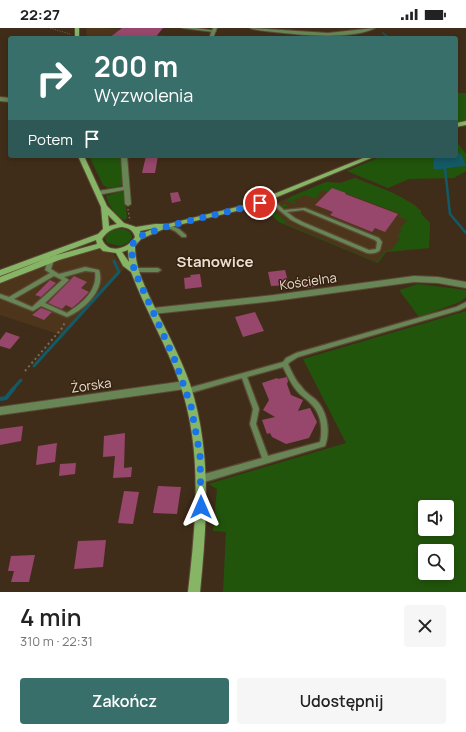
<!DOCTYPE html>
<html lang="pl">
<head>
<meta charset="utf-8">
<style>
	:root { --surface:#fff; --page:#f6f6f6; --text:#222; --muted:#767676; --accent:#396f6b }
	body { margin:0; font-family:Manrope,sans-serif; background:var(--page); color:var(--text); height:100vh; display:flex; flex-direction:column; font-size:15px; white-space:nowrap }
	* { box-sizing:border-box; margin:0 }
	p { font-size:13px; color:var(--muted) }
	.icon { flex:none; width:22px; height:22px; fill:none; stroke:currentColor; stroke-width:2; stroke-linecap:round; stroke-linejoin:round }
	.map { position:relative; height:564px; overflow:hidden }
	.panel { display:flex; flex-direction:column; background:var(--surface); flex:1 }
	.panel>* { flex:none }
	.hud { position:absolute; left:8px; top:8px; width:450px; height:122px; border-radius:4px; box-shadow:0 2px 6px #0003; background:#396f6b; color:#fff; overflow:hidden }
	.controls { position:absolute; left:418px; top:472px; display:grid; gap:8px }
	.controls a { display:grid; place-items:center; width:36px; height:36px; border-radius:4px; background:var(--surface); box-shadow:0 2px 6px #0003; font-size:20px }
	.pin { position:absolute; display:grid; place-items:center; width:34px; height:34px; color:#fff; margin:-17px; border:2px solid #fff; border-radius:50%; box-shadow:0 1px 4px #0007 }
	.me { position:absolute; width:44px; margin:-22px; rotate:0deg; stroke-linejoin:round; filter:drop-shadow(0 0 3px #0008) }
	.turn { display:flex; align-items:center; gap:14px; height:84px; padding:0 20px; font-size:18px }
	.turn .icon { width:52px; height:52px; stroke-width:2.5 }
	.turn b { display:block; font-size:28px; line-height:34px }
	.then { display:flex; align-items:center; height:38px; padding:0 20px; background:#0003; gap:8px; font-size:15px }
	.round { display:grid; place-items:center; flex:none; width:42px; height:42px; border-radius:4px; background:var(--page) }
	.head { display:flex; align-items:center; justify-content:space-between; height:68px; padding:0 20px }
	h1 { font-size:24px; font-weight:600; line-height:30px }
	.action { display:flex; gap:8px; margin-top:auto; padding:8px 20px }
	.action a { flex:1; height:46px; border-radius:4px; background:var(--accent); color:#fff; font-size:16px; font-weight:600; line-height:46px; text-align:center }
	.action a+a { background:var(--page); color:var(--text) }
	.status { display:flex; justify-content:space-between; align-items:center; height:28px; padding:0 20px; background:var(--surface); direction:ltr }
	.status svg { height:11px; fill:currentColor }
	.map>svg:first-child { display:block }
	.built { fill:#4d351b }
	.green { fill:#22550c; fill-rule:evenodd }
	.water { fill:#135a67 }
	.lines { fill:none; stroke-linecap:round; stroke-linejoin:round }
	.stream-far3 { stroke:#135a67; stroke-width:1.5 }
	.stream-far2 { stroke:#135a67; stroke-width:2.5 }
	.stream-far1 { stroke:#135a67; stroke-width:3 }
	.stream { stroke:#135a67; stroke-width:4 }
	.building { fill:#97476b }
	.service-casing { stroke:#5b4936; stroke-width:2.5 }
	.pedestrian-casing { stroke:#5b4936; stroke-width:2 }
	.minor-casing { stroke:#5b4936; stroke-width:2 }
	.secondary-casing { stroke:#5b4936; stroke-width:2 }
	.path-far2 { stroke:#7a6a59; stroke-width:1; stroke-dasharray:1 1.5; stroke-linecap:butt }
	.path-far1 { stroke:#7a6a59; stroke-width:1.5; stroke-dasharray:1.5 2.5; stroke-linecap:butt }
	.path { stroke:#7a6a59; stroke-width:2; stroke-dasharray:2 3; stroke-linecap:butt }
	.service { fill:#688655; fill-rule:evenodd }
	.pedestrian { fill:#688655; fill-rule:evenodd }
	.minor { fill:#688655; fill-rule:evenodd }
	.secondary { fill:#86b566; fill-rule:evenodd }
	.route { stroke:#1a73e8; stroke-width:7; stroke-dasharray:0 12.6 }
	.labels { text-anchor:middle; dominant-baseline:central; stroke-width:3; stroke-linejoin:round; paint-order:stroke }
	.street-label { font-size:13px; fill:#e9ddd1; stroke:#35230f }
	.quarter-label { font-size:15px; font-weight:bold; fill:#e9ddd1; stroke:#35230f }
</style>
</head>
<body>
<div class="status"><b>22:27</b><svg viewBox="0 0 49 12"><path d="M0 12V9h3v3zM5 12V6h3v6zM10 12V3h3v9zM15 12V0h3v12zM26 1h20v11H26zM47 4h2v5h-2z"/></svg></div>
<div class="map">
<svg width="466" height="564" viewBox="0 0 466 564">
	<rect width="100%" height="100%" fill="#402d19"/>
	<path class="built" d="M86 0H106L182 10H87Z
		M355 150 397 167 415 177 421 183V186L430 195 429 220 386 224 378 235 279 194 264 180 326 154 340 155Z
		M90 222H100L114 227 124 241 61 307 0 287V254L75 226Z"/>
	<path class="green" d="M456 65H466V92L456 94Z
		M456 113 466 126V143L454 150 409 151 388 160 347 143 382 128H456Z
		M89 128H120L123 154 121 158 108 160 103 157Z
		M355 150C377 159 403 166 421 183V186L430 195 429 220 386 224 378 235 279 194 264 180 273 182 284 192H287L284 195 377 234 385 223 392 222 400 210 397 209 402 202 400 201 407 192 399 189 401 186 332 160 327 164 322 162 315 171 306 167 293 172 296 175 294 176 290 173 284 175 288 179H281L290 169 326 154 340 155Z
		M122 163 125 170 127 190 125 192C115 189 109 177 106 168Z
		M116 201H124L130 204 132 209 128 215 120 218 107 215 105 210 108 205Z
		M418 256 466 262V269L460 274 419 289 399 262Z
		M466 283V564H223L226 504 213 503 217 461 208 456 346 415 303 331ZM425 479H447V501H425ZM425 523H447V545H425Z"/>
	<path class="water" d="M456 124 461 126 466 138C454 138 445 142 433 141L434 128H456Z"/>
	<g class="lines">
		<path class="stream-far3" d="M383 5 389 10"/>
		<path class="stream-far2" d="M445 141 450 186 466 205"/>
		<path class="stream-far1" d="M34 338 119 244 114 233
			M13 361 21 352"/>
		<path class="stream" d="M0 371 6 370 14 360"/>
	</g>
	<path class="building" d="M122 0H163L155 10H109Z
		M146 128H158L155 145H142Z
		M332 160 346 165 345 166 398 186 385 204 375 200 372 204 330 187 333 184 315 177Z
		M178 164 181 173 172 175 170 165Z
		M285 242 289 257 271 258 268 244Z
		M200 246 202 259 185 261 184 250 191 249 190 247Z
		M74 248 87 254 81 260 89 264 78 275 72 280 66 277 62 281 48 275Z
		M311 250 314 259 303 260 300 251Z
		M50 252 56 255 41 269 35 267Z
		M41 280 52 284 44 292 32 287Z
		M255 284 264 303 243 309 235 289Z
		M6 304 20 309 10 321 0 318V312Z
		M287 349 288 353 287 356 291 367 303 372 298 383 310 380 317 394 309 410 286 416 272 409 270 405 267 406 262 392 275 389 263 382 269 372 262 355 277 350 278 351Z
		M23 398 21 413 0 417V401Z
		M125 405 124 440 132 439 131 449 113 450 115 428 103 429 104 408Z
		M57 415 55 434 36 437 38 418Z
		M76 435 75 446 59 448 60 436Z
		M158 458 181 459 177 486 153 485Z
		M124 463 139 464 133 496 118 495Z
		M106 512 103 539 74 541 78 513Z
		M35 527 29 554H11L14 543H8L11 528Z"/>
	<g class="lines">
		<g class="service-casing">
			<path id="service" d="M267 170H271L284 182 305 180 379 210 382 214 380 222C378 225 371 226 367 225L301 197 291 192 267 172ZM303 182 375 212 377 214 376 221 369 222 305 195 295 190 287 184Z
				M168 196 179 201 186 207V209H182L175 203 166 199V197Z
				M51 230 54 232 51 241 59 246 85 239 99 242C106 262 84 282 67 289L41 278 33 283 0 270V266L9 269 50 245 45 242 48 232ZM85 243 95 244C98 263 81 276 67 285L45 275 68 253 69 252 64 249ZM54 248 62 252 32 279 14 271Z
				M134 240H158L161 242 158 244H134L131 242Z
				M466 274V279L460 282 298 329 290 334 288 336C292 344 295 352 301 358 305 364 310 367 315 371 327 382 331 403 325 418L201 455 198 453 197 451 198 449 201 447 262 430 250 396 253 381 242 350 187 366 185 365 184 363 185 361 283 334 286 330 296 325 456 279ZM283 339C287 347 291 356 297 363 301 368 307 371 311 376 321 385 323 401 320 414L268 428 256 396 259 381 247 349Z"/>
		</g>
		<g class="pedestrian-casing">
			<path id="pedestrian" d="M182 0H196L216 3 214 4Z"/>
		</g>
		<g class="minor-casing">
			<path id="minor" d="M213 0H217L213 10H209Z
				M250 0 328 5 375 0C352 12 300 7 274 4 267 3 257 3 250 0Z
				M0 69 10 70V74L0 73Z
				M121 128H127L131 176 128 178 125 176 124 162 98 167 95 165 98 163 123 159Z
				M414 248 438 249 466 254V260L438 255 414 254 274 273 153 286 150 285 149 283 150 281 153 280 274 267Z
				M185 353 188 354 190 357 188 360 185 361 0 387V379Z"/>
		</g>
		<g class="secondary-casing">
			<path id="secondary" d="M75 0H79V10H75Z
				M466 93V97L456 99V95Z
				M78 128H84L107 178 124 195 136 199 155 196H168L249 176 368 128H376L253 179 166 200 141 211 135 218C135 239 144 257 153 276 166 302 180 328 190 356 212 423 207 494 200 564H188C196 495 203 423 180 356 167 317 145 282 131 244L123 238 116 225 103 223 100 220 59 232 0 255V249L53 228 97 216 96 212 0 248V242L98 206 103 201 101 179ZM108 187 117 196 109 198ZM122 199C129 200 133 202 135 209 128 221 108 227 102 211 107 203 113 200 122 199ZM155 200 141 206 140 203ZM128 222 129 234 122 224Z"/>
		</g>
		<path class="path-far2" d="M50 0 70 6"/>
		<path class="path-far1" d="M128 181 130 193"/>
		<path class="path" d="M25 343 63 299 65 293"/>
		<use href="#service" class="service"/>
		<use href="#pedestrian" class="pedestrian"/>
		<use href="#minor" class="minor"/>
		<use href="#secondary" class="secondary"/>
	</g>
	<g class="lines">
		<path class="route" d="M201 479 200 427 191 378 174 330 134 242 131 218 138 209 168 198 251 178 260 175"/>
	</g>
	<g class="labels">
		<g class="street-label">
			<text transform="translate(308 253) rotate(-8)">Kościelna</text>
			<text transform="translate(91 357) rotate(-8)">Żorska</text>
		</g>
		<g class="quarter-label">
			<text x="215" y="233">Stanowice</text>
		</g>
	</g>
</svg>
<div class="controls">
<a><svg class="icon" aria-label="sound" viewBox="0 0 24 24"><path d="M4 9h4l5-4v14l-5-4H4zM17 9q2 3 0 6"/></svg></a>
<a><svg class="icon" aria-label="search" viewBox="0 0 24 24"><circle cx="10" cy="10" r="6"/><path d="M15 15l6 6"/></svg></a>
</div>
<div class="pin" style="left:260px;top:175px;background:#d93025"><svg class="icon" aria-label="arrive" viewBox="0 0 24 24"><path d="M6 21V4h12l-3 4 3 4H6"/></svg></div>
<svg class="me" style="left:201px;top:479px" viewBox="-20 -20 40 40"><path d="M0-17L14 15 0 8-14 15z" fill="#1a73e8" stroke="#fff" stroke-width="4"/></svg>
<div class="hud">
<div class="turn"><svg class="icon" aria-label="right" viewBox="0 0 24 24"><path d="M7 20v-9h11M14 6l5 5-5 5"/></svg><div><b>200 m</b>Wyzwolenia</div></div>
<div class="then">Potem<svg class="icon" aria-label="arrive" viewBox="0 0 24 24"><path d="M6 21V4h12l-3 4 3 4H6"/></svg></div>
</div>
</div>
<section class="panel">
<div class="head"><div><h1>4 min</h1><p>310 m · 22:31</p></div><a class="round"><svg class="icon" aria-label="close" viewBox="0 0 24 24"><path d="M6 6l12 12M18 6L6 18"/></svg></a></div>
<div class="action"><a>Zakończ</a><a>Udostępnij</a></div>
</section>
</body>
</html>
